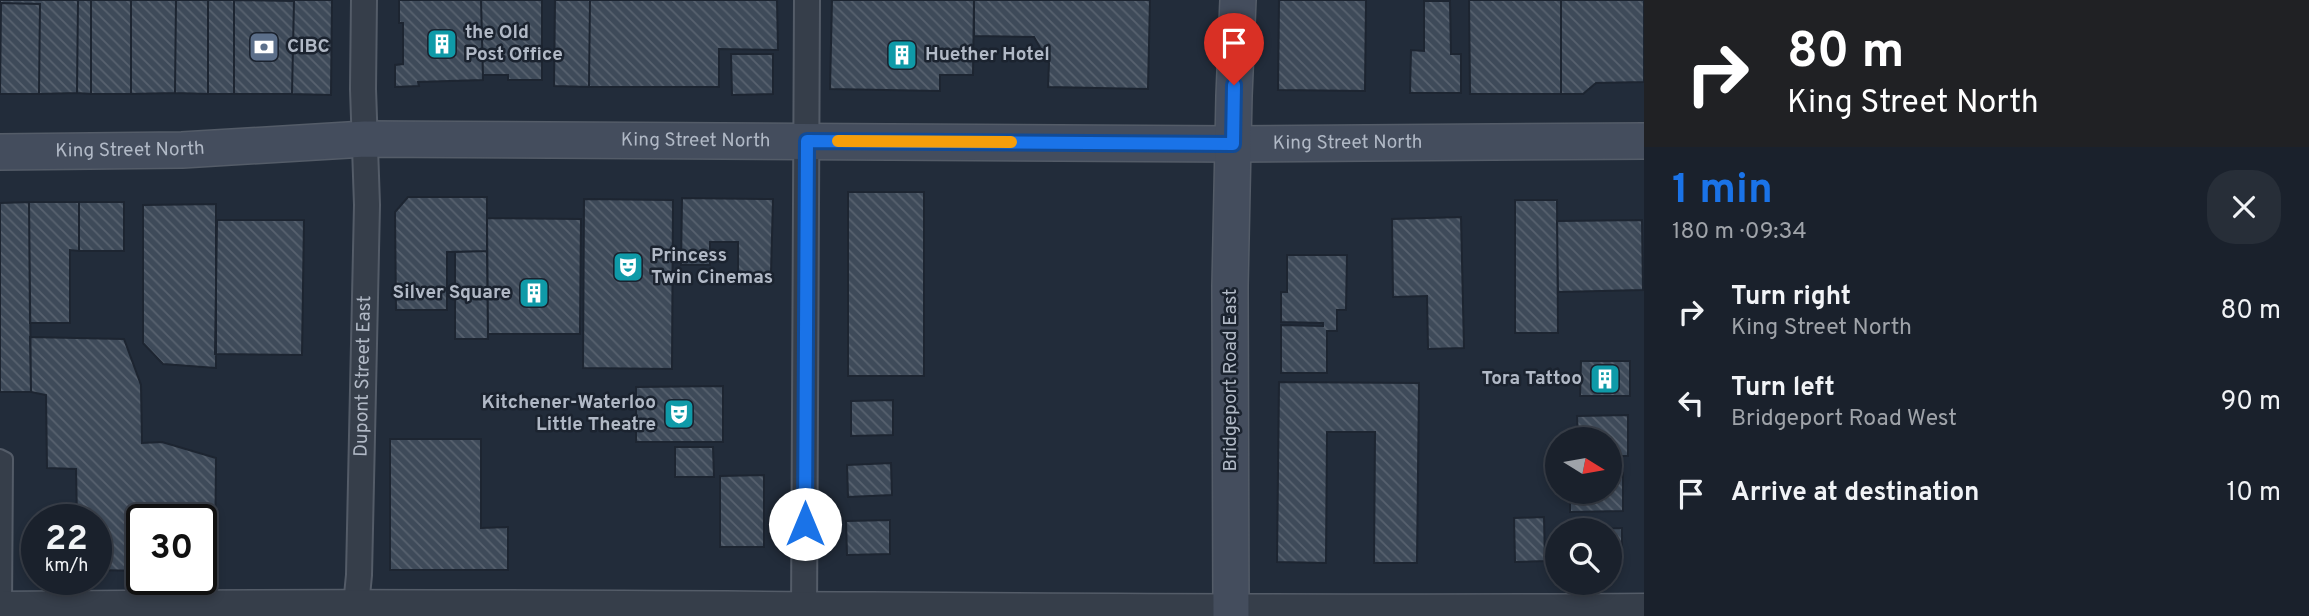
<!DOCTYPE html>
<html lang="en">
<head>
<meta charset="utf-8">
<style>
	:root { --surface:#1a212c; --page:#272e38; --text:#f1f3f6; --muted:#9fa3a9; --line:#383e48; --accent:#1a73e8 }
	body { margin:0; font-family:Overpass,sans-serif; background:var(--page); color:var(--text); height:100vh; display:flex; flex-direction:column; font-size:26px; white-space:nowrap }
	* { box-sizing:border-box; margin:0 }
	p { font-size:23px; color:var(--muted) }
	.icon { flex:none; width:38px; height:38px; fill:none; stroke:currentColor; stroke-width:2; stroke-linecap:round; stroke-linejoin:round }
	.map { position:relative; flex:1; overflow:hidden }
	.sheet { display:flex; flex-direction:column; background:var(--surface); width:665px }
	.sheet>* { flex:none }
	.guide { background:#202124; color:#fff; overflow:hidden }
	.needle { width:46px; rotate:101deg }
	.controls { position:absolute; left:1545px; top:427px; display:grid; gap:14px }
	.controls a { display:grid; place-items:center; width:77px; height:77px; border-radius:50%; background:var(--surface); box-shadow:0 4px 10px #0003,0 0 0 2px var(--line); font-size:35px }
	.speed { position:absolute; left:21px; top:504px; display:flex; gap:14px; font-size:35px; font-weight:700; text-align:center }
	.speed>* { display:grid; place-content:center; width:91px; height:91px; border-radius:50%; background:var(--surface); box-shadow:0 4px 10px #0003,0 0 0 2px var(--line); line-height:1 }
	.speed small { font-size:18px; font-weight:400 }
	.speed .limit { border:4px solid #111; border-radius:10px; background:#fff; color:#111 }
	.pin { position:absolute; display:grid; place-items:center; width:60px; height:60px; color:#fff; margin:-72px -30px; border-radius:50% 50% 50% 0; rotate:-45deg; box-shadow:0 0 7px #0007 }
	.pin .icon { rotate:45deg }
	.me { position:absolute; width:77px; margin:-38px; rotate:0deg; stroke-linejoin:round; filter:drop-shadow(0 0 5px #0008) }
	.turn { display:flex; align-items:center; gap:24px; height:147px; padding:0 28px; font-size:32px }
	.turn .icon { width:91px; height:91px; stroke-width:2.5 }
	.turn b { display:block; font-size:49px; line-height:60px }
	.round { display:grid; place-items:center; flex:none; width:74px; height:74px; border-radius:28px; background:var(--page) }
	.summary { display:flex; align-items:center; justify-content:space-between; height:119px; padding:0 28px }
	h1 { font-size:42px; font-weight:700; line-height:52px; color:var(--accent) }
	ul { padding:0; list-style:none }
	li { display:flex; align-items:center; gap:21px; height:91px; padding:0 28px }
	li div { flex:1 }
	li b { display:block; font-size:26px }
	li em { font-style:normal }
	main { display:flex; flex:1; min-height:0 }
	.map>svg:first-child { display:block }
	.building { fill:url(#building-back-hatch); stroke:#1d2531; stroke-width:2 }
	.lines { fill:none; stroke-linecap:round; stroke-linejoin:round }
	.service-casing { stroke:#545c68; stroke-width:16 }
	.minor-casing { stroke:#545c68; stroke-width:28 }
	.tertiary-casing { stroke:#545c68; stroke-width:35 }
	.secondary-casing { stroke:#545c68; stroke-width:38 }
	.service { stroke:#363e4a; stroke-width:12 }
	.minor { stroke:#363e4a; stroke-width:24 }
	.tertiary { stroke:#363e4a; stroke-width:32 }
	.secondary { stroke:#444d5d; stroke-width:35 }
	.route-casing { stroke:#114b97; stroke-width:18 }
	.route { stroke:#1a73e8; stroke-width:12 }
	.slow { stroke:#f59e0b; stroke-width:12 }
	.labels { text-anchor:middle; dominant-baseline:central; stroke-width:5; stroke-linejoin:round; paint-order:stroke }
	.poi-label { font-size:19px; font-weight:bold; fill:#b1b9c6; stroke:#1b232f; text-anchor:start }
	.street-label { font-size:19px; fill:#b1b9c6; stroke:#1b232f }
</style>
</head>
<body>
<main>
<div class="map">
<svg width="1644" height="616" viewBox="0 0 1644 616">
	<defs>
		<pattern id="building-back-hatch" width="6" height="6" patternUnits="userSpaceOnUse" patternTransform="scale(1.75)"><rect width="6" height="6" fill="#3e4a59"/><path d="M-1 5l2 2M0 0l6 6M5-1l2 2" fill="none" stroke="#58626f"/></pattern>
	</defs>
	<rect width="100%" height="100%" fill="#222c3a"/>
	<path class="building" d="M0 0H78L77 93 39 94 40 4 0 3Z
		M78 0H91V94L77 93Z
		M91 0H131V94H91Z
		M131 0H176L175 93 131 94Z
		M176 0H208V94L175 93Z
		M208 0H234V94H208Z
		M234 0 294 1 292 94H234Z
		M332 0 331 95 292 94 294 0Z
		M399 0H481L483 80 418 82 419 86 395 87V65L403 64V23H399Z
		M481 0H542V80H508V75H483Z
		M555 0H590L589 87 554 86Z
		M590 0H777L778 50 719 49V87H589Z
		M832 0H974L973 75H940V91L830 89Z
		M974 0H1150L1148 89 1048 87 1049 63 1034 37 974 36Z
		M1279 0H1366L1365 91 1278 90Z
		M1469 0H1561V94H1470Z
		M1561 0H1644V82L1596 83 1583 94H1561Z
		M1424 1H1450L1451 54H1461V93H1410L1411 50 1424 51Z
		M1 3 40 4 39 94H0Z
		M731 54H773V94L732 95Z
		M848 192H924V376H848Z
		M408 197H487V251L447 252V310H396L395 212Z
		M682 198 773 199 771 274H738V242H710V265H681Z
		M584 199 673 200 672 369 583 368Z
		M1515 200H1557L1558 333H1515Z
		M29 202 31 392H0V203Z
		M29 202H79V251L70 250V323H30Z
		M79 202H124V251H79Z
		M216 204V368L163 364 143 343V205Z
		M1461 217 1464 348 1428 349 1427 296 1393 297 1392 219Z
		M487 218 581 219 580 334H488Z
		M217 220H304L302 355 215 354Z
		M1642 220 1643 290 1558 292 1557 221Z
		M487 251 488 339H455V252Z
		M1287 255H1347L1346 310H1337V331H1327V373H1281V325L1323 326V323L1281 322V292H1287Z
		M30 337 124 339 141 385 142 443 162 442 216 458 215 572H201V520H142V571L96 570V520H77L76 469 47 468 46 395 31 392Z
		M1581 361H1630V396H1580Z
		M1279 382 1419 383 1417 563H1374L1375 432H1327L1326 563 1277 562Z
		M723 386V442H636V387Z
		M893 400V435L851 436V401Z
		M1628 415V456H1610V439H1578L1577 416Z
		M390 439H481V528L508 527V570H390Z
		M675 447H713L714 477H675Z
		M891 463 892 495 848 497 847 465Z
		M1623 473V511L1570 512V492H1610V474Z
		M764 475V547H720V476Z
		M1544 517 1545 561 1515 562 1514 518Z
		M890 520V554L847 555 846 521Z
		M1622 528V559L1610 560V530H1565Z"/>
	<g class="lines">
		<g class="service-casing">
			<path id="service" d="M0 456 6 459 5 607"/>
		</g>
		<g class="minor-casing">
			<g id="minor">
				<path id="s1" d="M355 616 359 575 367 205 363 89 364 0"/>
				<path d="M804 616 807 0"/>
			</g>
		</g>
		<g class="tertiary-casing">
			<path id="tertiary" d="M0 608C548 602 1096 614 1644 610"/>
		</g>
		<g class="secondary-casing">
			<g id="secondary">
				<path id="s2" d="M0 152 182 150 365 139 1232 144 1644 141"/>
				<path d="M1231 616 1230 286 1234 96 1238 0"/>
			</g>
		</g>
		<use href="#service" class="service"/>
		<use href="#minor" class="minor"/>
		<use href="#tertiary" class="tertiary"/>
		<use href="#secondary" class="secondary"/>
	</g>
	<g class="lines">
		<g class="route-casing">
			<path id="route" d="M805 524 807 141 1233 144 1234 85"/>
		</g>
		<use href="#route" class="route"/>
		<path class="slow" d="M838 141 1011 142"/>
	</g>
	<defs>
		<g id="building-square" transform="scale(1.575)"><rect x="-9" y="-9" width="18" height="18" rx="4" fill="#0f9aa8" stroke="#1b232f"/><path d="M-4-6H4V6H1V3H-1V6H-4ZM-2.5-4.3h1.7v1.8h-1.7ZM.8-4.3h1.7v1.8H.8ZM-2.5-1h1.7V.8h-1.7ZM.8-1h1.7V.8H.8Z" fill="#fff"/></g>
		<g id="bank-square" transform="scale(1.575)"><rect x="-9" y="-9" width="18" height="18" rx="4" fill="#5c6f8a" stroke="#1b232f"/><path d="M-6-4H6V4H-6ZM0-2.3a2.3 2.3 0 1 0 0 4.6a2.3 2.3 0 1 0 0-4.6Z" fill="#fff"/></g>
		<g id="theatre-square" transform="scale(1.575)"><rect x="-9" y="-9" width="18" height="18" rx="4" fill="#0f9aa8" stroke="#1b232f"/><path d="M-5-5.5Q0-4 5-5.5V0Q5 5 0 6Q-5 5-5 0ZM-3.3-2.5H-1v1.5H-3.3ZM1-2.5H3.3v1.5H1ZM-2.8 1Q0 5.5 2.8 1Z" fill="#fff"/></g>
	</defs>
	<g fill-rule="evenodd">
		<use href="#building-square" x="442" y="44"/>
		<use href="#bank-square" x="264" y="47"/>
		<use href="#building-square" x="902" y="55"/>
		<use href="#theatre-square" x="628" y="267"/>
		<use href="#building-square" x="534" y="293"/>
		<use href="#building-square" x="1605" y="379"/>
		<use href="#theatre-square" x="679" y="414"/>
	</g>
	<g class="labels">
		<g class="poi-label">
			<text x="465" y="33">the Old<tspan x="465" dy="22">Post Office</tspan></text>
			<text x="287" y="47">CIBC</text>
			<text x="925" y="55">Huether Hotel</text>
			<text x="651" y="256">Princess<tspan x="651" dy="22">Twin Cinemas</tspan></text>
			<text x="511" y="293" text-anchor="end">Silver Square</text>
			<text x="1582" y="379" text-anchor="end">Tora Tattoo</text>
			<text x="656" y="403" text-anchor="end">Kitchener-Waterloo<tspan x="656" dy="22">Little Theatre</tspan></text>
		</g>
		<g class="street-label">
			<text stroke="none"><textPath href="#s2" startOffset="696">King Street North</textPath></text>
			<text stroke="none"><textPath href="#s2" startOffset="1348">King Street North</textPath></text>
			<text stroke="none"><textPath href="#s2" startOffset="130">King Street North</textPath></text>
			<text stroke="none"><textPath href="#s1" startOffset="240">Dupont Street East</textPath></text>
			<text transform="translate(1231 380) rotate(-90)">Bridgeport Road East</text>
		</g>
	</g>
</svg>
<div class="controls">
<a><svg class="needle" viewBox="-14 -14 28 28"><path d="M0-13l5 13h-10z" fill="#e53935"/><path d="M0 13l5-13h-10z" fill="#9fa3a9"/></svg></a>
<a><svg class="icon" aria-label="search" viewBox="0 0 24 24"><circle cx="10" cy="10" r="6"/><path d="M15 15l6 6"/></svg></a>
</div>
<div class="speed"><div>22<small>km/h</small></div><div class="limit">30</div></div>
<div class="pin" style="left:1234px;top:85px;background:#d93025"><svg class="icon" aria-label="arrive" viewBox="0 0 24 24"><path d="M6 21V4h12l-3 4 3 4H6"/></svg></div>
<svg class="me" style="left:805px;top:524px" viewBox="-20 -20 40 40"><circle r="19" fill="#fff"/><path d="M0-13L10 11 0 6-10 11z" fill="#1a73e8"/></svg>
</div>
<section class="sheet">
<div class="guide">
<div class="turn"><svg class="icon" aria-label="right" viewBox="0 0 24 24"><path d="M7 20v-9h11M14 6l5 5-5 5"/></svg><div><b>80 m</b>King Street North</div></div>
</div>
<div class="summary"><div><h1>1 min</h1><p>180 m · 09:34</p></div><a class="round"><svg class="icon" aria-label="close" viewBox="0 0 24 24"><path d="M6 6l12 12M18 6L6 18"/></svg></a></div>
<ul>
<li><svg class="icon" aria-label="right" viewBox="0 0 24 24"><path d="M7 20v-9h11M14 6l5 5-5 5"/></svg><div><b>Turn right</b><p>King Street North</p></div><em>80 m</em></li>
<li><svg class="icon" aria-label="left" viewBox="0 0 24 24"><path d="M17 20v-9H6M10 6l-5 5 5 5"/></svg><div><b>Turn left</b><p>Bridgeport Road West</p></div><em>90 m</em></li>
<li><svg class="icon" aria-label="arrive" viewBox="0 0 24 24"><path d="M6 21V4h12l-3 4 3 4H6"/></svg><div><b>Arrive at destination</b></div><em>10 m</em></li>
</ul>
</section>
</main>
</body>
</html>
